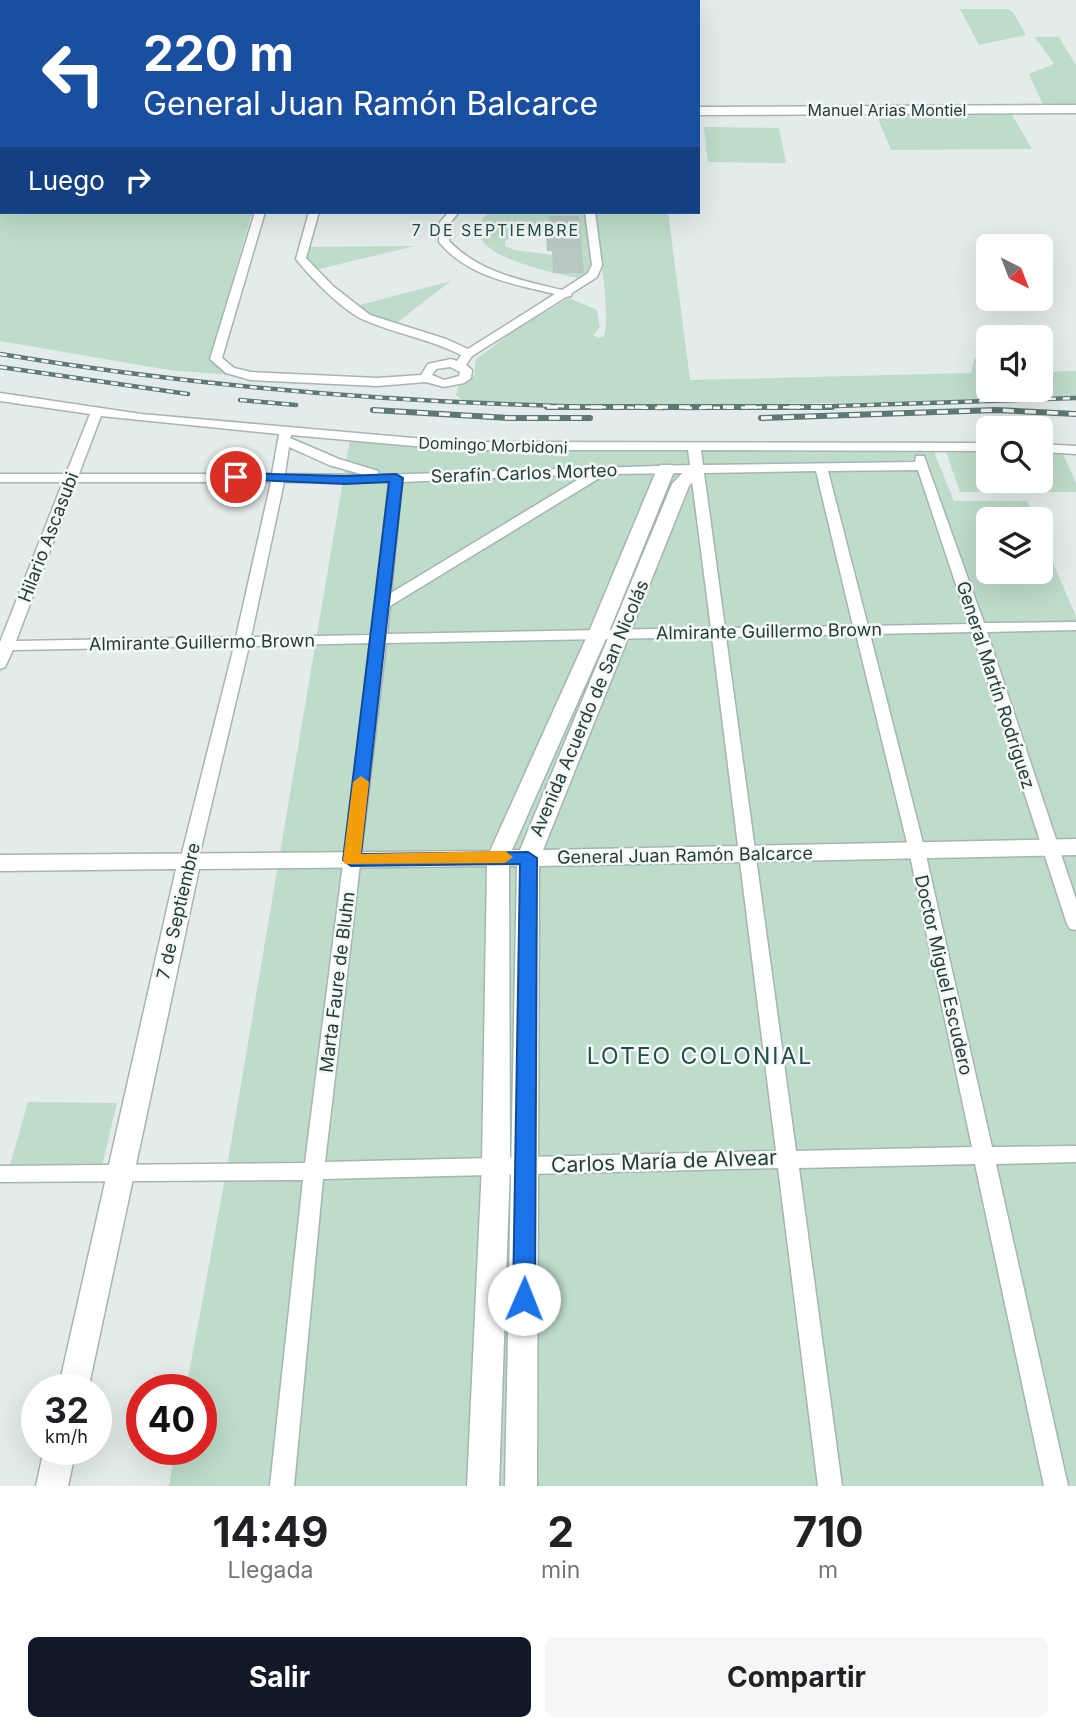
<!DOCTYPE html>
<html lang="es">
<head>
<meta charset="utf-8">
<style>
	:root { --surface:#fff; --page:#f6f6f6; --text:#202124; --muted:#757577; --accent:#111827 }
	body { margin:0; font-family:Inter,sans-serif; background:var(--page); color:var(--text); height:100vh; display:flex; flex-direction:column; font-size:26px; white-space:nowrap }
	* { box-sizing:border-box; margin:0 }
	p { font-size:23px; color:var(--muted) }
	.icon { flex:none; width:38px; height:38px; fill:none; stroke:currentColor; stroke-width:2; stroke-linecap:round; stroke-linejoin:round }
	.map { position:relative; height:1486px; overflow:hidden }
	.side { display:flex; flex-direction:column; background:var(--surface); flex:1 }
	.side>* { flex:none }
	.banner { position:absolute; left:0px; top:0px; width:700px; height:214px; box-shadow:0 7px 28px #0002; background:#1a4fa0; color:#fff; overflow:hidden }
	.needle { width:46px; rotate:138deg }
	.controls { position:absolute; left:976px; top:234px; display:grid; gap:14px }
	.controls a { display:grid; place-items:center; width:77px; height:77px; border-radius:10px; background:var(--surface); box-shadow:0 7px 28px #0002; font-size:35px }
	.speed { position:absolute; left:21px; top:1374px; display:flex; gap:14px; font-size:35px; font-weight:700; text-align:center }
	.speed>* { display:grid; place-content:center; width:91px; height:91px; border-radius:50%; background:var(--surface); box-shadow:0 7px 28px #0002; line-height:1 }
	.speed small { font-size:18px; font-weight:400 }
	.speed .limit { border:10px solid #d22; background:#fff; color:#111 }
	.pin { position:absolute; display:grid; place-items:center; width:60px; height:60px; color:#fff; margin:-30px; border:4px solid #fff; border-radius:50%; box-shadow:0 2px 7px #0007 }
	.me { position:absolute; width:77px; margin:-38px; rotate:1deg; stroke-linejoin:round; filter:drop-shadow(0 0 5px #0008) }
	.turn { display:flex; align-items:center; gap:24px; height:147px; padding:0 28px; font-size:32px }
	.turn .icon { width:91px; height:91px; stroke-width:2.5 }
	.turn b { display:block; font-size:49px; line-height:60px }
	.then { display:flex; align-items:center; height:66px; padding:0 28px; background:#0003; gap:14px; font-size:26px }
	.eta { display:flex; justify-content:space-evenly; align-items:center; height:119px; text-align:center }
	.eta b { font-size:42px; font-weight:700; line-height:49px }
	.cta { display:flex; gap:14px; margin-top:auto; padding:14px 28px }
	.cta a { flex:1; height:80px; border-radius:10px; background:var(--accent); color:#fff; font-size:28px; font-weight:700; line-height:80px; text-align:center }
	.cta a+a { background:var(--page); color:var(--text) }
	.map>svg:first-child { display:block }
	.green { fill:#bddcca; fill-rule:evenodd }
	.building { fill:#b9c7c3; stroke:#b6c6c1; stroke-width:2 }
	.lines { fill:none; stroke-linecap:round; stroke-linejoin:round }
	.minor-casing { stroke:#a6b4b2; stroke-width:3 }
	.tertiary-casing { stroke:#a6b4b2; stroke-width:3 }
	.minor { fill:#fff; fill-rule:evenodd }
	.tertiary { fill:#fff; fill-rule:evenodd }
	.rail-far1-casing { stroke:#5e7875; stroke-width:4.5 }
	.rail-casing { stroke:#5e7875; stroke-width:6 }
	.rail-far1 { stroke:#f4f9f7; stroke-width:2.5; stroke-dasharray:7; stroke-linecap:butt }
	.rail { stroke:#f4f9f7; stroke-width:3.5; stroke-dasharray:11; stroke-linecap:butt }
	.route { fill:#1a73e8; stroke:#114b97; stroke-width:2 }
	.slow { fill:#f59e0b }
	.labels { text-anchor:middle; dominant-baseline:central; stroke-width:5; stroke-linejoin:round; paint-order:stroke }
	.far-street-label { font-size:16px; fill:#243d3a; stroke:#f4f9f7 }
	.far-neighbourhood-label { font-size:16px; letter-spacing:2px; fill:#214e4a; stroke:#f4f9f7 }
	.street-label { font-size:18px; fill:#243d3a; stroke:#f4f9f7 }
	.near-street-label { font-size:21px; fill:#243d3a; stroke:#f4f9f7 }
	.near-neighbourhood-label { font-size:23px; letter-spacing:2px; fill:#214e4a; stroke:#f4f9f7 }
</style>
</head>
<body>
<div class="map">
<svg width="1076" height="1486" viewBox="0 0 1076 1486">
	<rect width="100%" height="100%" fill="#e3ecea"/>
	<path class="green" d="M960 9H1008L1013 12 1026 35 979 45Z
		M1035 37H1059L1076 65V106L1043 105 1029 74 1054 64Z
		M1011 113 1032 149 891 150 876 114Z
		M0 117 2 212H252L210 360 230 375 169 370 0 341Z
		M704 127 779 128 786 163 708 162Z
		M489 212H586L592 266 583 279C559 274 443 253 489 212ZM550 217H578L583 272H555L553 255 514 250 505 246V241L513 236 551 232Z
		M595 212H668L690 380 971 373 974 359 986 358 989 362V390H1041V372L1076 371V398L696 406 465 402 456 395 458 387 474 376 476 359 517 329 569 298 597 310 600 327 593 335 598 338 604 336C611 317 598 237 595 212Z
		M415 246 315 270 305 258 306 247Z
		M451 281 395 324 368 316 356 306Z
		M350 439 459 446 932 447 954 501H1027L1035 520H989V572H1041V534L1076 617V1486H169L175 1449H201V1390L186 1389 226 1173Z
		M946 452H989V481H1041V452H1062L1076 483V492H960Z
		M28 1102 117 1103 102 1166 10 1165Z"/>
	<path class="building" d="M550 217H578L583 272H554L553 250H548L547 237H551Z"/>
	<g class="lines">
		<g class="minor-casing">
			<path id="minor" d="M60 0H68L59 2Z
				M452 0H460V2H452Z
				M2 94V101L0 102V95Z
				M0 111H2V117H0Z
				M255 212H265L222 358 234 368 251 372 377 378 421 375 428 364 451 359 457 361 461 355C430 339 396 334 364 320 342 310 311 278 296 259L309 212H319L306 258 333 286 370 315 446 339 468 349 555 294C513 284 468 277 439 242L440 222 449 212H459L450 223 449 241C480 273 521 280 562 290L588 273 592 265 585 212H595L602 265 597 277 572 293 571 296 566 297 472 356 466 365 472 370 471 378 464 383 444 387 426 382 377 386 251 380 226 373 210 359ZM450 367 460 372 459 376 444 380 432 375 436 369Z
				M0 393 141 414 459 442 989 443V451L701 450 703 465 915 462 916 456H924L984 623 1076 622V630L987 632 1076 899V930L1070 929 1067 924 972 632 870 634 925 851 992 1147 1076 1146V1162L996 1164 1068 1486H1044L975 1164 799 1168 842 1486H818L778 1168 323 1179 294 1486H270L303 1180 0 1182V1166L305 1163 371 643 249 646 198 861 195 865H183L180 861 234 646 13 650 5 667 0 669V642L63 482H0V474H66L90 414 0 401ZM101 416 279 434 272 474H79ZM291 435 459 450H688L690 465 379 475 378 471 339 459 290 438ZM289 447 329 465 364 475 285 474ZM918 470 969 624 868 626 828 471ZM816 471 853 626 725 628 704 473ZM691 473 711 628 387 634 390 606 606 474ZM587 474 391 593 402 482ZM76 482H271L236 637 16 641ZM284 482H389L372 635 251 637ZM856 634 909 851 972 1147 796 1151 726 637ZM712 637 776 1151 325 1162 386 643Z
				M1041 444 1076 446V454L1041 452Z"/>
		</g>
		<g class="tertiary-casing">
			<path id="tertiary" d="M1076 105V113L698 115V107Z
				M697 463 706 468 689 486 543 850 1076 839V855L539 866 537 1486H505L517 866H509L510 1165 499 1486H467L482 1165 487 866 199 869 88 1390H58L176 869 0 871V855L490 851 588 634 657 469 660 465H672L675 469 608 634 512 850H520L672 484 691 464Z
				M44 1449H76L68 1486H36Z"/>
		</g>
		<use href="#minor" class="minor"/>
		<use href="#tertiary" class="tertiary"/>
		<g class="rail-far1-casing">
			<path id="rail-far1" d="M0 354C221 391 441 406 664 408
				M0 367 188 394
				M240 400 296 405
				M685 408 806 407 1076 398"/>
		</g>
		<g class="rail-casing">
			<path id="rail" d="M547 407H832
				M373 410 509 418H590
				M761 418 996 410 1076 414"/>
		</g>
		<use href="#rail-far1" class="rail-far1"/>
		<use href="#rail" class="rail"/>
	</g>
	<path class="route" d="M236 473 345 476 396 474 403 478 361 854 528 852 537 858 535 1299 532 1306 524 1308 516 1306 513 1299 520 864 351 866 343 860 389 482 345 484 231 479 229 477Z"/>
	<path class="slow" d="M361 776 369 782 361 854 505 851 513 857 505 863 345 864 343 860 353 782Z"/>
	<g class="labels">
		<g class="far-street-label">
			<text x="887" y="110">Manuel Arias Montiel</text>
			<text transform="translate(493 445) rotate(2)">Domingo Morbidoni</text>
		</g>
		<g class="far-neighbourhood-label">
			<text x="496" y="230">7 DE SEPTIEMBRE</text>
		</g>
		<g class="street-label">
			<text transform="translate(524 473) rotate(-2)">Serafín Carlos Morteo</text>
			<text transform="translate(48 537) rotate(-69)">Hilario Ascasubi</text>
			<text transform="translate(769 631) rotate(-1)">Almirante Guillermo Brown</text>
			<text transform="translate(202 642) rotate(-1)">Almirante Guillermo Brown</text>
			<text transform="translate(996 685) rotate(72)">General Martín Rodríguez</text>
			<text transform="translate(589 708) rotate(-67)">Avenida Acuerdo de San Nicolás</text>
			<text transform="translate(685 855) rotate(-1)">General Juan Ramón Balcarce</text>
			<text transform="translate(178 911) rotate(-77)">7 de Septiembre</text>
			<text transform="translate(944 975) rotate(77)">Doctor Miguel Escudero</text>
			<text transform="translate(337 982) rotate(-83)">Marta Faure de Bluhn</text>
		</g>
		<g class="near-street-label">
			<text transform="translate(664 1161) rotate(-2)">Carlos María de Alvear</text>
		</g>
		<g class="near-neighbourhood-label">
			<text x="700" y="1056">LOTEO COLONIAL</text>
		</g>
	</g>
</svg>
<div class="controls">
<a><svg class="needle" viewBox="-14 -14 28 28"><path d="M0-13l5 13h-10z" fill="#e53935"/><path d="M0 13l5-13h-10z" fill="#757577"/></svg></a>
<a><svg class="icon" aria-label="sound" viewBox="0 0 24 24"><path d="M4 9h4l5-4v14l-5-4H4zM17 9q2 3 0 6"/></svg></a>
<a><svg class="icon" aria-label="search" viewBox="0 0 24 24"><circle cx="10" cy="10" r="6"/><path d="M15 15l6 6"/></svg></a>
<a><svg class="icon" aria-label="layers" viewBox="0 0 24 24"><path d="M12 4l9 5-9 5-9-5zM3 14l9 5 9-5"/></svg></a>
</div>
<div class="speed"><div>32<small>km/h</small></div><div class="limit">40</div></div>
<div class="pin" style="left:236px;top:477px;background:#d93025"><svg class="icon" aria-label="arrive" viewBox="0 0 24 24"><path d="M6 21V4h12l-3 4 3 4H6"/></svg></div>
<svg class="me" style="left:524px;top:1299px" viewBox="-20 -20 40 40"><circle r="19" fill="#fff"/><path d="M0-13L10 11 0 6-10 11z" fill="#1a73e8"/></svg>
<div class="banner">
<div class="turn"><svg class="icon" aria-label="left" viewBox="0 0 24 24"><path d="M17 20v-9H6M10 6l-5 5 5 5"/></svg><div><b>220 m</b>General Juan Ramón Balcarce</div></div>
<div class="then">Luego<svg class="icon" aria-label="right" viewBox="0 0 24 24"><path d="M7 20v-9h11M14 6l5 5-5 5"/></svg></div>
</div>
</div>
<section class="side">
<div class="eta">
<div><b>14:49</b><p>Llegada</p></div>
<div><b>2</b><p>min</p></div>
<div><b>710</b><p>m</p></div>
</div>
<div class="cta"><a>Salir</a><a>Compartir</a></div>
</section>
</body>
</html>
